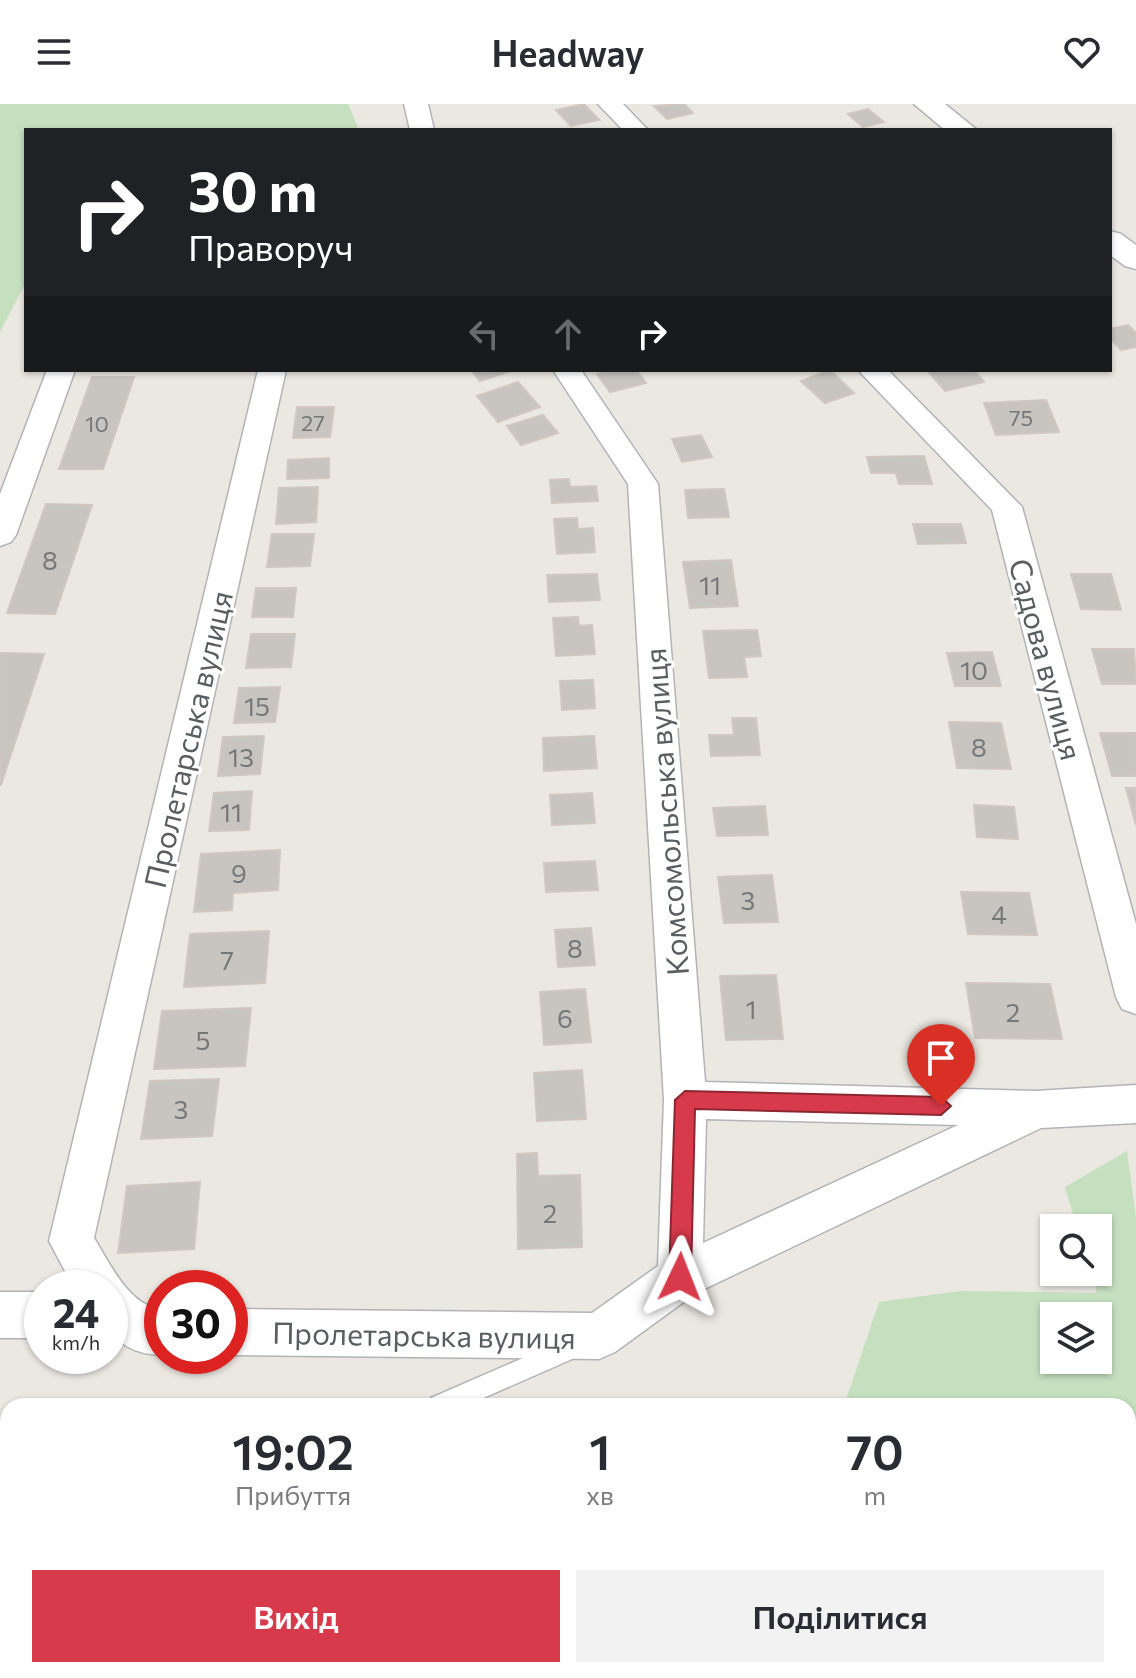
<!DOCTYPE html>
<html lang="uk">
<head>
<meta charset="utf-8">
<style>
	:root { --surface:#fff; --page:#f2f2f3; --text:#2b2b33; --muted:#7c7c81; --accent:#d73b4b }
	body { margin:0; font-family:Commissioner,sans-serif; background:var(--page); color:var(--text); height:100vh; display:flex; flex-direction:column; font-size:30px; white-space:nowrap }
	* { box-sizing:border-box; margin:0 }
	p { font-size:26px; color:var(--muted) }
	.icon { flex:none; width:44px; height:44px; fill:none; stroke:currentColor; stroke-width:2; stroke-linecap:round; stroke-linejoin:round }
	.map { position:relative; flex:1; overflow:hidden }
	.side { position:absolute; left:0px; top:1294px; width:1136px; height:280px; display:flex; flex-direction:column; background:var(--surface); border-radius:24px 24px 0 0; box-shadow:0 2px 6px #0004 }
	.side>* { flex:none }
	.guide { position:absolute; left:24px; top:24px; width:1088px; height:244px; border-radius:0px; box-shadow:0 2px 6px #0004; background:#202124; color:#fff; overflow:hidden }
	.controls { position:absolute; left:1040px; top:1110px; display:grid; gap:16px }
	.controls a { display:grid; place-items:center; width:72px; height:72px; border-radius:0px; background:var(--surface); box-shadow:0 2px 6px #0004; font-size:40px }
	.speed { position:absolute; left:24px; top:1166px; display:flex; gap:16px; font-size:40px; font-weight:700; text-align:center }
	.speed>* { display:grid; place-content:center; width:104px; height:104px; border-radius:50%; background:var(--surface); box-shadow:0 2px 6px #0004; line-height:1 }
	.speed small { font-size:20px; font-weight:400 }
	.speed .limit { border:12px solid #d22; background:#fff; color:#111 }
	.pin { position:absolute; display:grid; place-items:center; width:68px; height:68px; color:#fff; margin:-82px -34px; border-radius:50% 50% 50% 0; rotate:-45deg; box-shadow:0 0 8px #0007 }
	.pin .icon { rotate:45deg }
	.me { position:absolute; width:88px; margin:-44px; rotate:2deg; stroke-linejoin:round; filter:drop-shadow(0 0 6px #0008) }
	.turn { display:flex; align-items:center; gap:28px; height:168px; padding:0 32px; font-size:36px }
	.turn .icon { width:104px; height:104px; stroke-width:2.5 }
	.turn b { display:block; font-size:56px; line-height:68px }
	.lanes { display:flex; align-items:center; height:76px; padding:0 32px; background:#0003; justify-content:center; gap:40px; direction:ltr }
	.lanes .off { opacity:.35 }
	.eta { display:flex; justify-content:space-evenly; align-items:center; height:136px; text-align:center }
	.eta b { font-size:48px; font-weight:600; line-height:56px }
	.action { display:flex; gap:16px; margin-top:auto; padding:16px 32px }
	.action a { flex:1; height:92px; border-radius:0px; background:var(--accent); color:#fff; font-size:32px; font-weight:600; line-height:92px; text-align:center }
	.action a+a { background:var(--page); color:var(--text) }
	header { display:flex; justify-content:space-between; align-items:center; height:104px; padding:0 32px; background:var(--surface); font-size:36px; font-weight:600 }
	.map>svg:first-child { display:block }
	.green { fill:#c5e0bf; fill-rule:evenodd }
	.building { fill:#c8c4c0; stroke:#cfc7c0; stroke-width:2 }
	.lines { fill:none; stroke-linecap:round; stroke-linejoin:round }
	.service-casing { stroke:#b1b4b7; stroke-width:3 }
	.minor-casing { stroke:#b1b4b7; stroke-width:3 }
	.tertiary-casing { stroke:#b1b4b7; stroke-width:3 }
	.service { fill:#fff; fill-rule:evenodd }
	.minor { fill:#fff; fill-rule:evenodd }
	.tertiary { fill:#fff; fill-rule:evenodd }
	.route { fill:#d73b4b; stroke:#8c2631; stroke-width:2 }
	.labels { text-anchor:middle; dominant-baseline:central; stroke-width:6; stroke-linejoin:round; paint-order:stroke }
	.far-number-label { font-size:22px; fill:#757878 }
	.number-label { font-size:26px; fill:#757878 }
	.street-label { font-size:30px; fill:#595e60; stroke:#fff }
</style>
</head>
<body>
<header><svg class="icon" aria-label="menu" viewBox="0 0 24 24"><path d="M4 6h16M4 12h16M4 18h16"/></svg>Headway<svg class="icon" aria-label="heart" viewBox="0 0 24 24"><path d="M12 20l-8-8c-3-5 5-10 8-4 3-6 11-1 8 4z"/></svg></header>
<div class="map">
<svg width="1136" height="1574" viewBox="0 0 1136 1574">
	<rect width="100%" height="100%" fill="#ebe7e1"/>
	<path class="green" d="M0 0H348L359 26H26V178L0 228Z
		M1127 1047 1136 1114V1574H758L762 1566H1128V1302H844L879 1198 960 1187 1097 1189 1091 1168H1098V1124H1077L1065 1083ZM1054 1212H1098V1256H1054Z
		M8 1532V1566H205L200 1574H0V1538Z"/>
	<path class="building" d="M584 0 599 16 571 22 556 6Z
		M684 0 693 9 667 15 654 2Z
		M868 5 884 18 863 23 848 10Z
		M1128 221 1136 229V243L1121 246 1110 234V225Z
		M471 266H514L480 277Z
		M612 266H636L646 279 610 288 597 270Z
		M830 266 854 289 825 299 801 277Z
		M927 266H974L984 278 945 287Z
		M92 273H134L103 365H59Z
		M518 278 540 303 498 318 477 292Z
		M1046 296 1059 328 996 331 984 299Z
		M297 303H334L330 333 293 334Z
		M543 311 558 329 521 341 507 322Z
		M701 331 712 353 682 358 672 335Z
		M924 352 932 380H899L896 369H871L867 353Z
		M329 354V374L287 375 288 356Z
		M569 375 570 383 596 382 598 397 552 399 550 376Z
		M318 383 316 418 276 420 279 384Z
		M724 385 729 413 688 414 685 386Z
		M46 400 92 401 55 510 7 509Z
		M577 414 578 425 593 424 595 448 557 450 554 415Z
		M913 420H961L966 439 918 440Z
		M272 430H314L310 462 267 463Z
		M731 456 738 502 690 504 683 458Z
		M597 470 600 496 549 498 547 471Z
		M1071 470H1111L1121 506 1081 505Z
		M256 484H296L293 513H252Z
		M578 513 579 522 592 521 595 550 556 552 553 514Z
		M757 526 761 552 744 553 747 573 709 574 703 527Z
		M251 530H295L291 563 246 564Z
		M1092 545H1134L1136 580H1102Z
		M992 548 1001 582H955L947 549Z
		M0 549 44 550 1 681H0Z
		M593 576 595 604 562 606 560 577Z
		M280 583 275 618 234 619 239 584Z
		M732 614H756L760 651 711 652 709 631H734Z
		M949 618 1001 619 1011 665 957 664Z
		M1100 629H1136V672H1112Z
		M264 632 260 670 218 672 223 633Z
		M594 632 597 664 544 667 543 634Z
		M1126 684H1136V721Z
		M252 687 249 726 209 727 214 689Z
		M592 689 595 719 552 721 550 691Z
		M974 701 1014 703 1018 735 977 733Z
		M765 702 768 731 717 732 713 704Z
		M280 746 278 786 233 789 232 806 194 808 201 750Z
		M595 757 598 786 546 788 544 759Z
		M772 771 778 818 724 819 718 773Z
		M961 788 1029 789 1037 831 968 830Z
		M591 824 595 861 558 863 555 826Z
		M269 827 265 879 184 883 190 830Z
		M776 871 783 935 726 936 720 872Z
		M966 879 1050 880 1062 935 975 934Z
		M585 885 591 938 544 941 540 888Z
		M251 904 245 962 154 965 162 907Z
		M582 966 586 1015 537 1017 534 969Z
		M219 975 212 1032 141 1035 150 977Z
		M537 1049 538 1072 580 1071 582 1143 518 1145 517 1050Z
		M200 1078 194 1145 118 1149 127 1082Z"/>
	<g class="lines">
		<g class="service-casing">
			<path id="service" d="M571 1233 579 1236 582 1244 579 1252 465 1302H428L431 1294Z
				M8 1504V1531L0 1534V1507Z"/>
		</g>
		<g class="minor-casing">
			<path id="minor" d="M404 0H428L434 26H410Z
				M598 0H623L648 26H623Z
				M47 266H75L16 431 11 438 0 442V390Z
				M258 266H286L94 1134C110 1159 129 1203 162 1205V1251C139 1250 127 1245 110 1229V1184H74L49 1137Z
				M553 266H581L658 380 705 978 1035 987 1136 981V1019L1041 1024 696 1189 615 1248 599 1255 230 1251V1205L592 1209 658 1162 664 996 628 380ZM706 1015 958 1021 703 1139Z
				M858 266H888L1022 403 1136 820V910L1122 905 1116 893 992 406Z
				M0 1188H42V1234H0Z"/>
		</g>
		<g class="tertiary-casing">
			<path id="tertiary" d="M914 0H945L977 26H945Z
				M1110 127 1121 130 1136 141V165L1125 162 1110 151Z"/>
		</g>
		<use href="#service" class="service"/>
		<use href="#minor" class="minor"/>
		<use href="#tertiary" class="tertiary"/>
	</g>
	<path class="route" d="M685 987 941 993 951 1002 941 1011 695 1005 691 1173 687 1180 680 1183 672 1180 669 1173 675 996Z"/>
	<g class="labels">
		<g class="far-number-label">
			<text x="1021" y="313">75</text>
			<text x="313" y="318">27</text>
			<text x="97" y="319">10</text>
		</g>
		<g class="number-label">
			<text x="50" y="455">8</text>
			<text x="710" y="480">11</text>
			<text x="974" y="565">10</text>
			<text x="257" y="601">15</text>
			<text x="979" y="642">8</text>
			<text x="241" y="652">13</text>
			<text x="231" y="707">11</text>
			<text x="239" y="768">9</text>
			<text x="748" y="795">3</text>
			<text x="999" y="809">4</text>
			<text x="575" y="843">8</text>
			<text x="227" y="855">7</text>
			<text x="751" y="904">1</text>
			<text x="1013" y="907">2</text>
			<text x="565" y="913">6</text>
			<text x="203" y="935">5</text>
			<text x="181" y="1004">3</text>
			<text x="550" y="1108">2</text>
		</g>
		<g class="street-label">
			<text transform="translate(1047 555) rotate(75)">Садова вулиця</text>
			<text transform="translate(187 635) rotate(-77)">Пролетарська вулиця</text>
			<text transform="translate(665 708) rotate(-94)">Комсомольська вулиця</text>
			<text transform="translate(424 1230) rotate(1)">Пролетарська вулиця</text>
		</g>
	</g>
</svg>
<div class="controls">
<a><svg class="icon" aria-label="search" viewBox="0 0 24 24"><circle cx="10" cy="10" r="6"/><path d="M15 15l6 6"/></svg></a>
<a><svg class="icon" aria-label="layers" viewBox="0 0 24 24"><path d="M12 4l9 5-9 5-9-5zM3 14l9 5 9-5"/></svg></a>
</div>
<div class="speed"><div>24<small>km/h</small></div><div class="limit">30</div></div>
<div class="pin" style="left:941px;top:1002px;background:#d93025"><svg class="icon" aria-label="arrive" viewBox="0 0 24 24"><path d="M6 21V4h12l-3 4 3 4H6"/></svg></div>
<svg class="me" style="left:680px;top:1173px" viewBox="-20 -20 40 40"><path d="M0-17L14 15 0 8-14 15z" fill="#d73b4b" stroke="#fff" stroke-width="4"/></svg>
<div class="guide">
<div class="turn"><svg class="icon" aria-label="right" viewBox="0 0 24 24"><path d="M7 20v-9h11M14 6l5 5-5 5"/></svg><div><b>30 m</b>Праворуч</div></div>
<div class="lanes"><svg class="icon off" aria-label="left" viewBox="0 0 24 24"><path d="M17 20v-9H6M10 6l-5 5 5 5"/></svg><svg class="icon off" aria-label="ahead" viewBox="0 0 24 24"><path d="M12 20V5M6 11l6-6 6 6"/></svg><svg class="icon" aria-label="right" viewBox="0 0 24 24"><path d="M7 20v-9h11M14 6l5 5-5 5"/></svg></div>
</div>
<section class="side">
<div class="eta">
<div><b>19:02</b><p>Прибуття</p></div>
<div><b>1</b><p>хв</p></div>
<div><b>70</b><p>m</p></div>
</div>
<div class="action"><a>Вихід</a><a>Поділитися</a></div>
</section>
</div>
</body>
</html>
